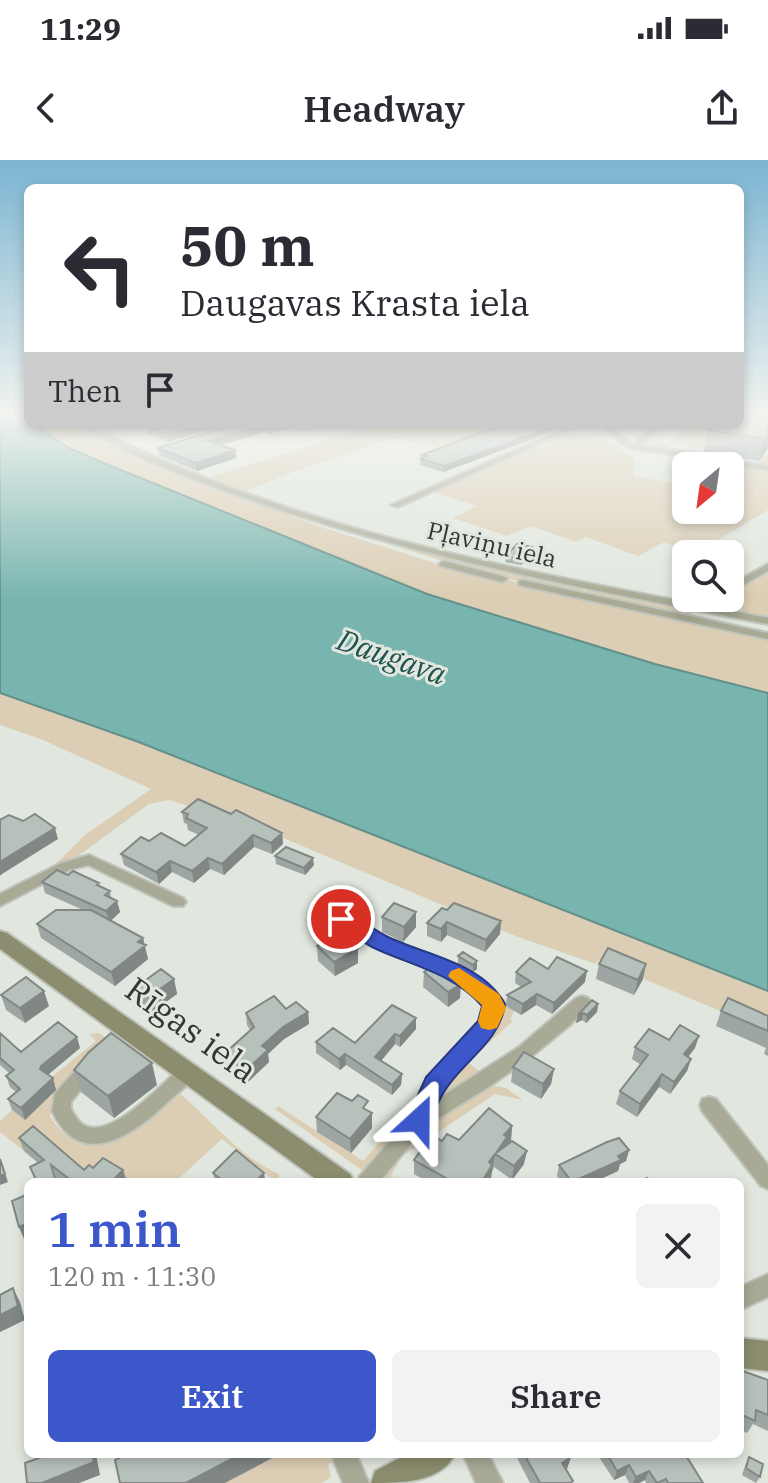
<!DOCTYPE html>
<html lang="en">
<head>
<meta charset="utf-8">
<style>
	:root { --surface:#fff; --page:#f2f2f3; --text:#2b2b33; --muted:#7c7c81; --accent:#3c57ca }
	body { margin:0; font-family:"IBM Plex Serif",serif; background:var(--page); color:var(--text); height:100vh; display:flex; flex-direction:column; font-size:30px; white-space:nowrap }
	* { box-sizing:border-box; margin:0 }
	p { font-size:26px; color:var(--muted) }
	.icon { flex:none; width:44px; height:44px; fill:none; stroke:currentColor; stroke-width:2; stroke-linecap:round; stroke-linejoin:round }
	.map { position:relative; flex:1; overflow:hidden }
	.sheet { position:absolute; left:24px; top:1018px; width:720px; height:280px; display:flex; flex-direction:column; background:var(--surface); border-radius:12px; box-shadow:0 4px 12px #0003 }
	.sheet>* { flex:none }
	.hud { position:absolute; left:24px; top:24px; width:720px; height:244px; border-radius:12px; box-shadow:0 4px 12px #0003; background:#fff; color:var(--text); overflow:hidden }
	.needle { width:52px; rotate:209deg }
	.tools { position:absolute; left:672px; top:292px; display:grid; gap:16px }
	.tools a { display:grid; place-items:center; width:72px; height:72px; border-radius:12px; background:var(--surface); box-shadow:0 4px 12px #0003; font-size:40px }
	.pin { position:absolute; display:grid; place-items:center; width:68px; height:68px; color:#fff; margin:-34px; border:4px solid #fff; border-radius:50%; box-shadow:0 2px 8px #0007 }
	.me { position:absolute; width:88px; margin:-44px; rotate:24deg; stroke-linejoin:round; filter:drop-shadow(0 0 6px #0008) }
	.turn { display:flex; align-items:center; gap:28px; height:168px; padding:0 24px; font-size:36px }
	.turn .icon { width:104px; height:104px; stroke-width:2.5 }
	.turn b { display:block; font-size:56px; line-height:68px }
	.then { display:flex; align-items:center; height:76px; padding:0 24px; background:#0003; gap:16px; font-size:30px }
	.round { display:grid; place-items:center; flex:none; width:84px; height:84px; border-radius:12px; background:var(--page) }
	.overview { display:flex; align-items:center; justify-content:space-between; height:136px; padding:0 24px }
	h1 { font-size:48px; font-weight:600; line-height:60px; color:var(--accent) }
	.cta { display:flex; gap:16px; margin-top:auto; padding:16px 24px }
	.cta a { flex:1; height:92px; border-radius:12px; background:var(--accent); color:#fff; font-size:32px; font-weight:600; line-height:92px; text-align:center }
	.cta a+a { background:var(--page); color:var(--text) }
	.status { display:flex; justify-content:space-between; align-items:center; height:56px; padding:0 40px; background:var(--surface); direction:ltr }
	.status svg { height:22px; fill:currentColor }
	header { display:flex; justify-content:space-between; align-items:center; height:104px; padding:0 24px; background:var(--surface); font-size:36px; font-weight:600 }
	.map>svg:first-child { display:block }
	.green { fill:#dcceb4 }
	.water { fill:#78b5af; stroke:#648f8a; stroke-width:2 }
	.lines { fill:none; stroke-linecap:round; stroke-linejoin:round }
	.street-casing { stroke:#bfc4bc; stroke-width:4 }
	.secondary-casing { stroke:#bfc4bc; stroke-width:4 }
	.street { fill:#a9aa95; fill-rule:evenodd }
	.secondary { fill:#8c8d6e; fill-rule:evenodd }
	.wall { fill:#9da6a2 }
	.shaded-wall { fill:#808784 }
	.building { fill:#b7c1bc; stroke:#808784; stroke-width:2 }
	.route { fill:#3c57ca; stroke:#273983; stroke-width:2 }
	.slow { fill:#f59e0b }
	.labels { text-anchor:middle; dominant-baseline:central; stroke-width:6; stroke-linejoin:round; paint-order:stroke }
	.far-street-label { font-size:24px; fill:#353734; stroke:#e1e7de }
	.water-label { font-size:30px; font-style:italic; fill:#1e5350; stroke:#e1e7de }
	.near-street-label { font-size:34px; fill:#353734; stroke:#e1e7de }
</style>
</head>
<body>
<div class="status"><b>11:29</b><svg viewBox="0 0 49 12"><path d="M0 12V9h3v3zM5 12V6h3v6zM10 12V3h3v9zM15 12V0h3v12zM26 1h20v11H26zM47 4h2v5h-2z"/></svg></div>
<header><svg class="icon" aria-label="back" viewBox="0 0 24 24"><path d="M15 5l-7 7 7 7"/></svg>Headway<svg class="icon" aria-label="share" viewBox="0 0 24 24"><path d="M12 15V3M7 8l5-5 5 5M5 13v7h14v-7"/></svg></header>
<div class="map">
<svg width="768" height="1323" viewBox="0 0 768 1323">
	<rect width="100%" height="100%" fill="#e1e7de"/>
	<path class="green" d="M33 264H80L151 302 315 365 441 405 768 478V533L655 504 427 434 101 302 69 288Z
		M379 264H503L442 288 395 278 301 309 246 331 208 318Z
		M679 264H692L676 282 694 264H716L765 293 758 304 764 296 768 297V304L747 303 758 302 760 298 675 283 668 290 644 286 648 281 668 284 684 265Z
		M568 272 616 285 635 299 633 316 686 325V350H730V306H707L712 302 768 310V350L696 393 664 382 638 396 586 377 576 382 531 366 507 376 453 358 477 346 433 332Z
		M309 359 502 411 585 428 580 434 478 412Z
		M768 411V458L745 453 732 443 733 433Z
		M588 429 696 450 698 451 685 456 582 435Z
		M0 533 136 581 768 831V871L599 800 596 804 518 777 262 669 169 640 149 644 74 699 0 735 17 723 53 707 85 675 151 629 43 580 0 565Z
		M502 837 511 843 508 847 514 851 510 859 513 861 468 902 482 914 557 862C539 879 464 938 442 933L439 930 442 921 493 863Z
		M99 873 108 879 60 932 53 941 50 956C59 973 83 990 103 981 128 969 153 946 176 930 211 959 236 995 279 1014V1020L276 1022 222 979 175 1022H99L38 979 24 991 0 972V961L12 950 25 959 56 929 38 928 96 881 89 874Z
		M496 926 506 928 523 940 495 934 401 997 391 1016 400 1022H383L384 1016C415 978 449 943 496 926Z
		M419 928 423 934 418 950 363 1011 275 949 278 946 363 1001 412 945Z
		M280 1294H333L337 1300 328 1304 331 1317 322 1323H225Z"/>
	<path class="water" d="M0 254H19L28 264H33L69 288 101 302 427 434 655 504 768 533V831L136 581 0 533Z"/>
	<g class="lines">
		<g class="street-casing">
			<path id="street" d="M79 264H88C298 375 538 413 768 458V464C588 429 406 396 233 334 187 317 118 293 79 264Z
				M574 264H584L398 347 391 345Z
				M601 264H609L626 279 635 284 654 264H662L643 285 768 306V310L630 288 620 283Z
				M444 401 505 417 507 419 502 422 441 406 439 404Z
				M768 404V411L730 432V425Z
				M522 420 768 473V479L519 425V421Z
				M89 695 183 738 186 742 183 746H173L88 705 69 710 0 746V734L59 704Z
				M341 753C357 759 371 770 386 777 428 798 478 803 503 848L492 873 442 929 438 939 519 887 576 838 582 836 588 838 591 843 570 865 531 897 490 926 426 966 379 1022H357L360 1016 412 955 428 919 479 864 485 848C467 814 417 805 384 790 367 783 352 772 335 763L333 759 335 755Z
				M90 899 96 901 99 906 71 942V949C74 954 78 961 82 964 109 983 163 923 181 907L187 904 193 907 196 912C191 923 180 931 171 939 136 973 82 1014 52 951L55 933 84 901Z
				M709 937 716 939 768 1005V1029L761 1026 702 951 700 945 702 939Z
				M768 1114V1137L740 1150V1127Z
				M331 1294H356L369 1323H343Z
				M463 1294H488L503 1323H476Z"/>
		</g>
		<g class="secondary-casing">
			<path id="secondary" d="M0 771 7 773 350 1014 354 1022H320L0 789Z
				M740 1178 768 1181V1211L740 1208Z
				M407 1294H455C441 1323 401 1323 371 1323L375 1311Z"/>
		</g>
		<use href="#street" class="street"/>
		<use href="#secondary" class="secondary"/>
	</g>
	<path class="wall" d="M740 254H768V288L759 301 704 292 708 270 740 264Z
		M226 264 168 282 147 273 146 266Z
		M234 264H324L301 271 291 267 270 274 265 272 220 285 235 290 236 298 197 311 159 295 158 288Z
		M504 264H566L532 279 443 312 420 305 422 295Z
		M531 393 521 405 505 402 506 396Z
		M182 652 231 654 282 673 283 684 272 694 254 687 224 715 210 709 194 723 172 712 159 724 124 705 121 694 149 681 185 686 199 675 188 670 187 664 184 663Z
		M275 696 314 705 305 715 276 704Z
		M68 715 110 731 111 738 117 741 120 752 111 761 144 785 148 799 115 826 41 778 37 764 83 750 45 733 42 722Z
		M447 750 501 761 500 774 485 792 447 775 441 782 427 776V763Z
		M416 752V767L403 782 382 772V757Z
		M317 786 358 803 335 816 318 801Z
		M458 796 477 801V809L473 812 458 804Z
		M599 804 643 819 634 835 596 819Z
		M548 809 585 822 552 854 536 845 521 855 506 846 507 835 521 827 515 823 516 812Z
		M424 812 458 821 460 838 448 847 423 827Z
		M174 819 177 834 152 852 139 843 135 828Z
		M1 835 49 846 25 863 6 850Z
		M598 844 597 852 586 863 582 860 576 863 578 855Z
		M286 849 308 852 309 864 284 879 268 894 269 902 248 922 226 906 224 894 250 870 247 865 246 853Z
		M721 851 768 856V896L764 894 766 888 716 866Z
		M416 869 400 887 395 884 381 901 402 914 401 925 392 935 346 905 340 910 316 893V882L355 883Z
		M0 873 21 892 80 888 48 915 53 918 56 930 25 960 12 950 8 939 16 932 10 927 6 916 9 913 0 905Z
		M669 880 695 888 688 897 691 899 687 911 670 934 659 927 637 957 616 944 620 931 641 905 632 899 635 887Z
		M513 907 554 909 551 924 541 939 511 922Z
		M74 910 157 925 114 958 81 932Z
		M369 951 372 968 351 993 317 972 316 957Z
		M512 966 511 980 506 986 524 1004 512 1020 494 1007 488 1022H428L414 1014V1000L459 980Z
		M19 978 84 1010 93 1008 123 1010 127 1022H61L56 1018 57 1022H36L30 1007 38 1003 24 991Z
		M629 990 626 1001 620 1004 618 1011 594 1022H562L557 1016 559 1005Z
		M213 1013H264L265 1022H215Z
		M740 1210 768 1220V1271L753 1264 747 1273 740 1270Z
		M515 1294H569L571 1297 566 1310 573 1321 572 1323H530Z
		M597 1294H685L703 1323H646L645 1320 639 1323H629L625 1315 614 1320Z
		M749 1297 760 1317 756 1323 742 1315 746 1303Z"/>
	<path class="shaded-wall" d="M202 264H226L168 282 167 274Z
		M279 264H291V267L270 274 269 267Z
		M301 264H324L301 271Z
		M555 264H566L532 279 443 312 444 306Z
		M264 266 265 272 209 288 208 281Z
		M768 273V288L759 301 764 279Z
		M235 290 236 298 197 311 196 303Z
		M532 387 531 393 521 405V399Z
		M55 668 58 679 2 714 0 716V702Z
		M282 673 283 684 272 694 271 683Z
		M253 675 254 687 224 715 222 704Z
		M208 698 210 709 194 723 192 711Z
		M313 698 314 705 305 715 304 708Z
		M170 701 172 712 159 724 156 712Z
		M117 741 120 752 109 762 106 751Z
		M416 752V767L403 782 404 767Z
		M501 761 500 774 485 792 486 780Z
		M447 762V775L441 782V769Z
		M143 778 148 799 115 826 111 812Z
		M358 788V803L335 816 334 802Z
		M477 801V809L473 812V805Z
		M646 804 643 819 634 835 638 820Z
		M459 810 458 825 461 824 460 838 448 847V832L452 816Z
		M587 811 585 822 552 854 554 843Z
		M174 819 177 834 152 852 149 837Z
		M44 831 49 846 25 863 20 848Z
		M537 834 536 845 521 855 523 844Z
		M598 844 597 852 586 863 587 855Z
		M308 852 309 864 284 879 268 894 269 902 248 922 246 910 262 886 283 867Z
		M583 853 582 860 576 863 578 855Z
		M416 858V869L400 887V876Z
		M395 874V884L375 908V897Z
		M699 876 695 888 680 907 684 894Z
		M77 877 80 888 45 917 40 909 41 906Z
		M345 894 346 905 340 910 339 899Z
		M691 899 687 911 670 934 674 922Z
		M152 903 157 925 114 958 108 936Z
		M554 909 551 924 541 939 543 924Z
		M402 914 401 925 392 935V925Z
		M662 914 659 927 637 957 640 944Z
		M53 918 56 930 25 960 21 948Z
		M372 953V968L351 993 350 979Z
		M512 966 511 980 506 985 505 991 496 993 504 975Z
		M629 990 626 1001 620 1004 618 1011 594 1022H572Z
		M527 991 524 1004 512 1020 514 1006Z
		M495 994 491 1018 488 1022H483L489 1002Z
		M0 998 8 1022 0 1025Z
		M123 1010 127 1022H111Z
		M264 1013 265 1022H255Z
		M28 1063V1078L24 1079 19 1067Z
		M13 1128 20 1142 25 1160 0 1172V1155Z
		M92 1294H96L100 1315 79 1323H42Z
		M241 1294H280L225 1323H186Z
		M571 1297 567 1309 558 1315 562 1303Z
		M629 1305 625 1315 614 1320 617 1311Z
		M649 1311 645 1320 639 1323H633L636 1317Z"/>
	<path class="building" d="M740 257 768 260V273L764 279 708 270 714 264H740Z
		M153 264H202L167 274 146 266Z
		M234 264H279L269 267 264 266 208 281 235 290 196 303 158 288Z
		M504 264H555L533 274 444 306 421 299 427 296 422 295Z
		M517 384 532 387 521 399 506 396Z
		M198 639 231 654 236 650 282 673 271 683 253 675 222 704 208 698 192 711 170 701 156 712 121 694 141 677 149 681 161 673 185 686 207 668 186 658 188 654 182 652Z
		M35 654 55 668 0 702V660L9 655 23 661Z
		M286 687 313 698 304 708 275 696Z
		M57 710 68 715 73 711 99 723 97 725 110 731 105 735 117 741 106 751 42 722Z
		M394 743 416 752 404 767 382 757Z
		M454 743 501 761 486 780 447 762 441 769 427 763 442 748 447 750Z
		M56 750H91L143 778 138 782 146 785 111 812 37 764Z
		M341 772 358 788 334 802 317 786Z
		M608 788 646 804 638 820 599 804Z
		M463 792 477 801 473 805 458 796Z
		M557 797 587 811 554 843 537 834 523 844 507 835 531 822 516 812 530 798 548 809Z
		M444 802 459 810 452 816 461 824 448 832 424 812 436 803 439 806Z
		M161 809 174 819 149 837 135 828Z
		M26 817 44 831 20 848 1 835Z
		M274 836 286 849 296 842 308 852 283 867 262 886 268 890 246 910 224 894 254 867 246 853Z
		M728 838 768 856V871L721 851Z
		M592 840 598 844 587 855 583 853 578 855Z
		M392 845 416 858 400 876 395 874 375 897 402 914 392 925 345 894 339 899 316 882 333 868 355 883Z
		M58 862 77 877 41 906 40 909 53 918 21 948 8 939 20 929 6 916 14 910 0 898V873L21 892Z
		M680 865 699 876 684 894 691 899 674 922 662 914 640 944 620 931 648 895 635 887 649 869 669 880Z
		M111 873 152 903 108 936 74 910 88 893Z
		M524 892 554 909 543 924 513 907Z
		M337 933 352 941 358 935 368 941 363 948 372 953 350 979 316 957Z
		M489 948 512 966 504 975 507 977 496 993 512 981 527 991 514 1006 495 994 489 1002 492 1005 483 1020 486 1022H453L414 1000 432 975 442 981 447 974 459 980Z
		M33 966 84 1010 89 1005 93 1008 103 998 123 1010 111 1022H73L51 1005 56 1022H37L30 1007 44 1000 19 978Z
		M619 978 629 990 618 996 621 1000 572 1022 559 1005 607 982Z
		M236 990 264 1013 255 1022H220L222 1020 213 1013Z
		M0 999 5 1014 0 1016Z
		M647 1018 651 1022H639Z
		M28 1034V1063L19 1067 12 1041Z
		M13 1128 18 1146 0 1155V1135Z
		M740 1210 768 1220V1255L756 1250 755 1261 740 1254Z
		M50 1294H92L94 1302 42 1323H27L25 1303Z
		M127 1294H241L186 1323H120L115 1300Z
		M524 1294H569L571 1297 562 1303 573 1321 570 1323H540Z
		M607 1294H685L703 1323H668L666 1319 657 1323 649 1311 636 1317 629 1305 617 1311Z
		M749 1297 763 1304 760 1317 746 1308Z"/>
	<linearGradient id="sky" x2="0" y2="1"><stop stop-color="#7bb4d1"/><stop offset="0.58" stop-color="#f2f4f0"/><stop offset="1" stop-color="#f2f4f0" stop-opacity="0"/></linearGradient>
	<rect width="768" height="439" fill="url(#sky)"/>
	<path class="route" d="M341 751C357 756 371 768 386 776 424 795 482 802 505 844 500 883 462 901 444 932 437 943 433 956 428 967L419 971 410 967 407 960 426 917 478 861 482 846C454 813 409 805 372 787 359 780 346 771 334 764L331 759 334 754Z"/>
	<path class="slow" d="M459 808 499 834 506 848 497 868 489 870 481 868 478 861 482 845 448 816 451 811Z"/>
	<g class="labels">
		<g class="far-street-label">
			<text transform="translate(492 384) rotate(13)">Pļaviņu iela</text>
		</g>
		<g class="water-label">
			<text transform="translate(392 496) rotate(19)">Daugava</text>
		</g>
		<g class="near-street-label">
			<text transform="translate(192 869) rotate(36)">Rīgas iela</text>
		</g>
	</g>
</svg>
<div class="tools">
<a><svg class="needle" viewBox="-14 -14 28 28"><path d="M0-13l5 13h-10z" fill="#e53935"/><path d="M0 13l5-13h-10z" fill="#7c7c81"/></svg></a>
<a><svg class="icon" aria-label="search" viewBox="0 0 24 24"><circle cx="10" cy="10" r="6"/><path d="M15 15l6 6"/></svg></a>
</div>
<div class="pin" style="left:341px;top:759px;background:#d93025"><svg class="icon" aria-label="arrive" viewBox="0 0 24 24"><path d="M6 21V4h12l-3 4 3 4H6"/></svg></div>
<svg class="me" style="left:419px;top:960px" viewBox="-20 -20 40 40"><path d="M0-17L14 15 0 8-14 15z" fill="#3c57ca" stroke="#fff" stroke-width="4"/></svg>
<div class="hud">
<div class="turn"><svg class="icon" aria-label="left" viewBox="0 0 24 24"><path d="M17 20v-9H6M10 6l-5 5 5 5"/></svg><div><b>50 m</b>Daugavas Krasta iela</div></div>
<div class="then">Then<svg class="icon" aria-label="arrive" viewBox="0 0 24 24"><path d="M6 21V4h12l-3 4 3 4H6"/></svg></div>
</div>
<section class="sheet">
<div class="overview"><div><h1>1 min</h1><p>120 m · 11:30</p></div><a class="round"><svg class="icon" aria-label="close" viewBox="0 0 24 24"><path d="M6 6l12 12M18 6L6 18"/></svg></a></div>
<div class="cta"><a>Exit</a><a>Share</a></div>
</section>
</div>
</body>
</html>
